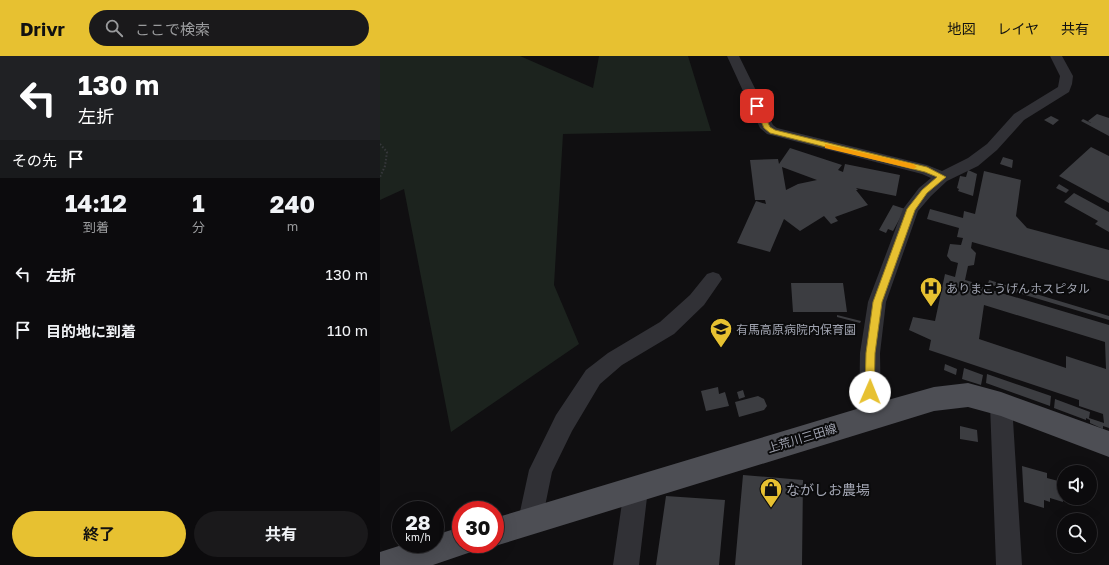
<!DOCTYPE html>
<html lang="ja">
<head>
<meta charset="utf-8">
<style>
	:root { --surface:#0c0b0d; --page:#1a191b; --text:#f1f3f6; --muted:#9a9b9d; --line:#2c2b2e; --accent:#e7c131 }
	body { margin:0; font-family:"Golos Text","Noto Sans JP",sans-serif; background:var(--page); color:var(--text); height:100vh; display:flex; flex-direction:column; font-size:15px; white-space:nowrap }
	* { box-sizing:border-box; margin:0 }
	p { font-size:13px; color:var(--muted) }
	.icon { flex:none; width:22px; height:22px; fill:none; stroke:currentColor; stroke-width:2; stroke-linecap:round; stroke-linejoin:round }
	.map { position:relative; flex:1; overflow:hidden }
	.side { display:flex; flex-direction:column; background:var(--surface); width:380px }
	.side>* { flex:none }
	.hud { background:#202124; color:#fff; overflow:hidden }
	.buttons { position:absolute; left:677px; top:409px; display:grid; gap:8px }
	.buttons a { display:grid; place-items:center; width:40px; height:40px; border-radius:50%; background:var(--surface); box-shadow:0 4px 16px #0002,0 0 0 1px var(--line); font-size:20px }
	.speed { position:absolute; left:12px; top:445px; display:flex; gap:8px; font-size:20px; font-weight:700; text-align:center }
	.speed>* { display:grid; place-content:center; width:52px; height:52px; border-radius:50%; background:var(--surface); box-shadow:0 4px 16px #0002,0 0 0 1px var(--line); line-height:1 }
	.speed small { font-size:10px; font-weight:400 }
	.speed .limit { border:6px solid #d22; background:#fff; color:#111 }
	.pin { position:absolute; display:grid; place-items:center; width:34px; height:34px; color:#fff; margin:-17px; border-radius:8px; box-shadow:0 2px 6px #0006 }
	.me { position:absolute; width:44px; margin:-22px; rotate:1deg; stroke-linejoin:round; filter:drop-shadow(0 0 3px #0008) }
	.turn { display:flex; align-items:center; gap:14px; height:84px; padding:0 12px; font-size:18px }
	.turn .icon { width:52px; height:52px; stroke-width:2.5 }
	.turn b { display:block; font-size:28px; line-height:34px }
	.then { display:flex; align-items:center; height:38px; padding:0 12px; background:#0003; gap:8px; font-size:15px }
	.eta { display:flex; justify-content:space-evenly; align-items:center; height:68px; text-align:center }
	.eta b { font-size:24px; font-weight:700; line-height:28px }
	.primary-button { display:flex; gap:8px; margin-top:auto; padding:8px 12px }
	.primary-button a { flex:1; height:46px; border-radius:24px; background:var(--accent); color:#111; font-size:16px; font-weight:700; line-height:46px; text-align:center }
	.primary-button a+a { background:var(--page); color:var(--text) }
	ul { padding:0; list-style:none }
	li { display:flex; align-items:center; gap:12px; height:56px; padding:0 12px }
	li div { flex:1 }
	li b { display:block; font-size:15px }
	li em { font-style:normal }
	header { display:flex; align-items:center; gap:24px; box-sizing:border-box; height:56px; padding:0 20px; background:var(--accent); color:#111 }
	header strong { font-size:19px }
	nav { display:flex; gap:22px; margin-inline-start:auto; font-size:14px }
	.search { width:280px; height:36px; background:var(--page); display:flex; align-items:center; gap:10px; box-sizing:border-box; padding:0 14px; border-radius:22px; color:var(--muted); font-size:15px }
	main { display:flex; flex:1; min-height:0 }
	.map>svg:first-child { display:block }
	.green { fill:#1c231e }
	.building { fill:#3c3d41; fill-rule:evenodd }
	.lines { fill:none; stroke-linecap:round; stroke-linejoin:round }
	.path { stroke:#37383c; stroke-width:2; stroke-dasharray:1.5 2; stroke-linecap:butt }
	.minor { fill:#313136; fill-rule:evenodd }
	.major { fill:#4d4e54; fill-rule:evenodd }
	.route { fill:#e7c131; stroke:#967d20 }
	.slow { fill:#f59e0b }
	.labels { text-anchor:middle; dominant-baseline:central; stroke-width:4; stroke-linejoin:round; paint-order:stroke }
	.poi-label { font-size:12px; fill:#a1a4b1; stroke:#0b0b0c; text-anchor:start }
	.street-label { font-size:12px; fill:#a1a4b1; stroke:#0b0b0c }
	.near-poi-label { font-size:14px; fill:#a1a4b1; stroke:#0b0b0c; text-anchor:start }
</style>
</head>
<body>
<header>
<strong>Drivr</strong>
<div class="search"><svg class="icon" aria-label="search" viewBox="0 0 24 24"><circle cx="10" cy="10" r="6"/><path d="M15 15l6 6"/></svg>ここで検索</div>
<nav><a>地図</a><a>レイヤ</a><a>共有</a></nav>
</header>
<main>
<section class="side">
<div class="hud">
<div class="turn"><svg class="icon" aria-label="left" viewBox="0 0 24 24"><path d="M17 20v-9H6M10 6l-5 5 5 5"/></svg><div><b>130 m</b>左折</div></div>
<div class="then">その先<svg class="icon" aria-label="arrive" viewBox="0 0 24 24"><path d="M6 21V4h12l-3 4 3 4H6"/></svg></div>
</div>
<div class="eta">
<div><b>14:12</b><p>到着</p></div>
<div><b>1</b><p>分</p></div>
<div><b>240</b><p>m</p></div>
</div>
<ul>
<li><svg class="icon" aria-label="left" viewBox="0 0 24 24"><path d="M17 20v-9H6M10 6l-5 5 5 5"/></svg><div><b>左折</b></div><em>130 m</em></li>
<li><svg class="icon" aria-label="arrive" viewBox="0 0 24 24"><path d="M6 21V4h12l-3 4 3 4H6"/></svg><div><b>目的地に到着</b></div><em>110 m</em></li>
</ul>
<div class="primary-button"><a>終了</a><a>共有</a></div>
</section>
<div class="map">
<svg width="729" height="509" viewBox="0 0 729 509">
	<rect width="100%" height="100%" fill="#100f11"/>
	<path class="green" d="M0 0H140L213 32 219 0H308L331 75 183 78 174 229 199 288 71 376 24 133 0 144Z"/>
	<path class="building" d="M717 58 729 62V80L701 65 703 63 711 67 708 65Z
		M671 60 679 64 673 69 664 64Z
		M711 91 729 100V147L679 120Z
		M410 92 462 109 458 114 463 116 465 108 520 119 516 140 476 132 478 134H476L488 149 455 161 458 165 451 168 444 160 420 175 404 163 390 196 357 187 376 145 386 148 385 144H375L370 104 398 103 399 108ZM402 111 437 124 418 128 406 134Z
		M623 101 633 104 632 112 620 108Z
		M588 114 597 118 593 140 578 135 579 133 577 132 580 120 586 121Z
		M604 115 641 124 636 160 647 172 729 194V225L592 186 591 192 596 197 594 209 588 210 585 224 592 226 591 228 729 269V372L723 370V373L710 367V364L706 362V364L674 352 675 343 710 356 709 362 724 367 723 358 699 350V344L549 294 551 284 529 274 533 261 555 265 565 218 575 221 578 207 571 205 567 200 570 188 581 189 583 182 577 181 579 172 547 163 550 153 583 162 584 155 595 158ZM604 249 725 286 726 313 686 300V312L599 283Z
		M679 128 689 134 686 137 676 132Z
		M694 137 729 156V176L715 168 718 165 684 146Z
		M513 149 525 153 513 175 508 173 506 177 499 174Z
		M609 224 729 260V264L608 228Z
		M411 227H463L467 256H413Z
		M457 259 481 265 480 267 457 261Z
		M565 308 577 313 576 319 564 314Z
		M584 312 603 319 601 329 582 323Z
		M607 318 671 340 670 350 606 327Z
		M338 331 339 338 345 336 349 350 326 355 321 335Z
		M363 334 365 341 359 343 357 336Z
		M378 340 384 343 387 350 384 354 359 361 355 346Z
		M580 370 597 374 598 386 580 383Z
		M642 410 667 417V422L682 426 683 446 670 442V446L664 444V452L644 446Z
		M363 419 423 424 422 509H355Z
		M286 440 345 444 339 509H276Z"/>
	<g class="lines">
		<path class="path" d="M0 88 7 96 5 110 0 121"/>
		<path class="minor" d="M347 0H359L393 69 397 72 547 109 562 115 588 102 607 88 634 58 678 31 680 20 670 0H682L693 20 692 28 689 36 644 64 617 94 598 110 567 125 551 140 538 155 506 246 500 297 501 361 498 368 490 372 482 368 479 361 480 297 488 246 523 153 539 132 551 122 542 118 387 78 380 72Z
			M333 216 339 218 342 223 324 249 294 278 242 309 220 328 192 375 172 416 162 465 159 474 150 477 141 474 138 465 149 414 176 359 206 314 228 297 280 266 310 239 327 218Z
			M621 338 629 341 632 348 642 509H616L610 348 613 341Z
			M256 421 264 425 268 433 259 509H233L244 433 248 425Z"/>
		<path class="major" d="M588 327 621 336 729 375V401L621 360 588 351 554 355 115 490 109 488H115V462L490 349 554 331Z
			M81 471V488H95L91 496 53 509H0V496L25 488H55V479Z"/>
	</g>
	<path class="route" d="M374 49H379L390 71 395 74 547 111 566 121 547 137 535 154 502 246 495 297 494 339H486L485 336 486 297 493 246 527 153 542 134 557 121 545 116 390 77 384 72Z"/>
	<path class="slow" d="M445 88 533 108 537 111 533 113 445 92Z"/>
	<defs>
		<g id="hospital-pin" transform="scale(1.15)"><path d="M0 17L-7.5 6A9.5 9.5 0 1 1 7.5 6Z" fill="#e7c131" stroke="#0b0b0c"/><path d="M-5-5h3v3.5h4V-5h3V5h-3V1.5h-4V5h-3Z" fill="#111"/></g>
		<g id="school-pin" transform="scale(1.15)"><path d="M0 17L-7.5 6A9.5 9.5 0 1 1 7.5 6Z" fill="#e7c131" stroke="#0b0b0c"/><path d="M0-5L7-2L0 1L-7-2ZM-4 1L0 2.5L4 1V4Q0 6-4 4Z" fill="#111"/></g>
		<g id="shop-pin" transform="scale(1.15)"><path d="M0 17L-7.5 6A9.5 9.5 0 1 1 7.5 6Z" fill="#e7c131" stroke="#0b0b0c"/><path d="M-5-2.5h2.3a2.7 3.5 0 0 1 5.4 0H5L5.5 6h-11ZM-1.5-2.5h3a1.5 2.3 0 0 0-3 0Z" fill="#111"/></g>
	</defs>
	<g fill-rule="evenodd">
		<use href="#hospital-pin" x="551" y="232"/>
		<use href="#school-pin" x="341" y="273"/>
		<use href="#shop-pin" x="391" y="433"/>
	</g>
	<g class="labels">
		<g class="poi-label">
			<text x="566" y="232">ありまこうげんホスピタル</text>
			<text x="356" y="273">有馬高原病院内保育園</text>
		</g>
		<g class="street-label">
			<text transform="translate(422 382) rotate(-17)">上荒川三田線</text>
		</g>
		<g class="near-poi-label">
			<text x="406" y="433">ながしお農場</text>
		</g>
	</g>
</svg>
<div class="buttons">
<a><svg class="icon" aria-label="sound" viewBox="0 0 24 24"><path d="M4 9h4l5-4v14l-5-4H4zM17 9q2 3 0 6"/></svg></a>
<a><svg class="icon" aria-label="search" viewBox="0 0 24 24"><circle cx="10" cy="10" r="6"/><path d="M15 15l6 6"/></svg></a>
</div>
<div class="speed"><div>28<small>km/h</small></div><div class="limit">30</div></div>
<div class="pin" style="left:377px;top:50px;background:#d93025"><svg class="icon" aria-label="arrive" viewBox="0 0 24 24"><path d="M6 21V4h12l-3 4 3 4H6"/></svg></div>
<svg class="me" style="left:490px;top:336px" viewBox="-20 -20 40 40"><circle r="19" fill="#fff"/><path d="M0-13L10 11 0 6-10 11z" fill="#e7c131"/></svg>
</div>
</main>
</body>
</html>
